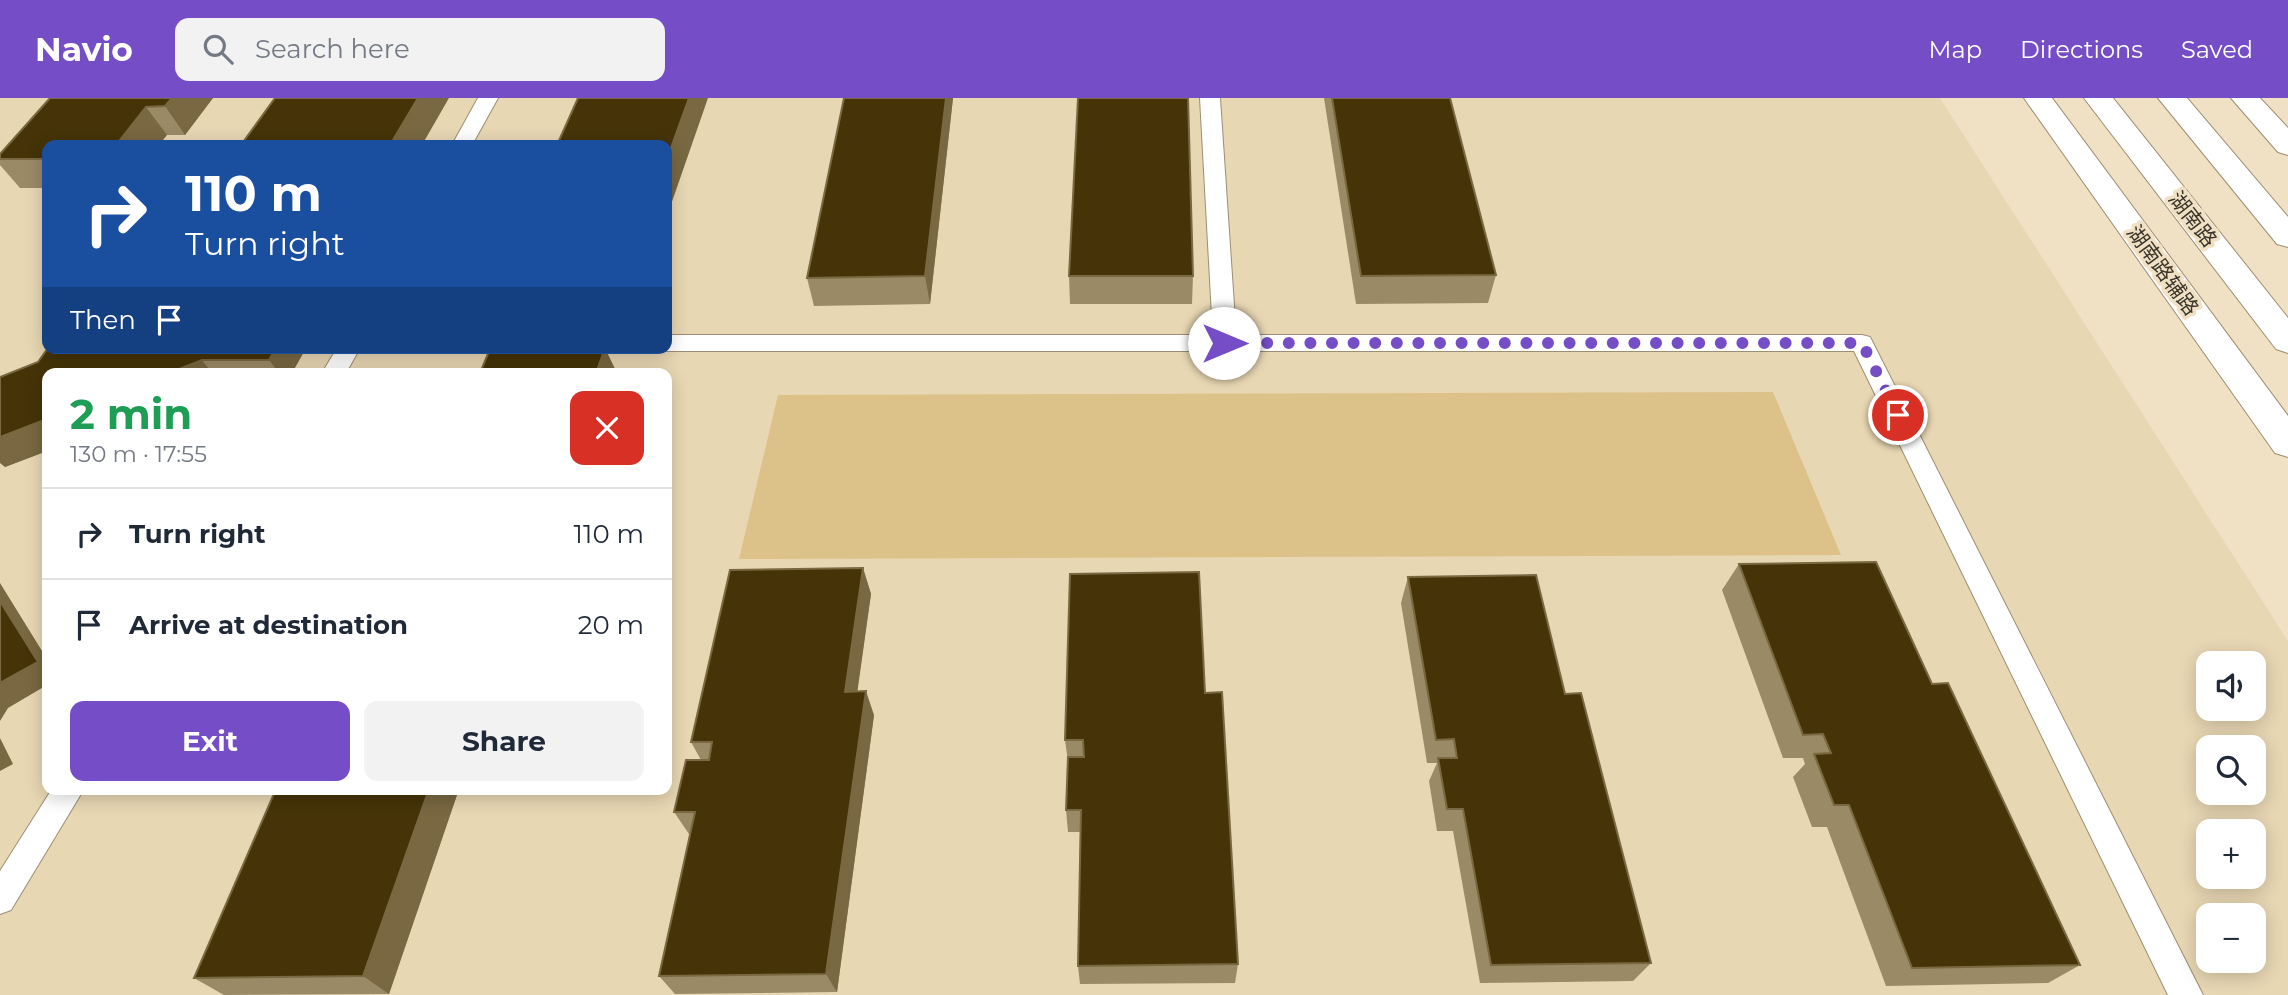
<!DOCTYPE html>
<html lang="en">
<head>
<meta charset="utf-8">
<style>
	:root { --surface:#fff; --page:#f2f2f3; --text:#1f2937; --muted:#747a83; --line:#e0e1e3; --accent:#754dc6 }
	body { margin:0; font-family:Montserrat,"Noto Sans SC",sans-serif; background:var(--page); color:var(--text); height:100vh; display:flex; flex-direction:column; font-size:26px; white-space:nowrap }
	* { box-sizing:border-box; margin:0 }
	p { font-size:23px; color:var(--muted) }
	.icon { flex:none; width:38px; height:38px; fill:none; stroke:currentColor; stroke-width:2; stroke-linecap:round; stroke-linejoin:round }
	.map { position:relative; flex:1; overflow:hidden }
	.drawer { position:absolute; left:42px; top:270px; width:630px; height:427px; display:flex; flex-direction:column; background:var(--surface); border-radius:14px; box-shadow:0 4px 18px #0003 }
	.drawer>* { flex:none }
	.banner { position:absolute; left:42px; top:42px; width:630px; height:214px; border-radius:14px; box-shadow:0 4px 18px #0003; background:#1a4fa0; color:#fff; overflow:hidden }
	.fabs { position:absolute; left:2196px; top:553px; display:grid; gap:14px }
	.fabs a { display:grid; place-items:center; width:70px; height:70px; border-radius:14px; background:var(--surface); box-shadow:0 4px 18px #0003; font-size:35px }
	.pin { position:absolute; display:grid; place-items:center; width:60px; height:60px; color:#fff; margin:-30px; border:4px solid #fff; border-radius:50%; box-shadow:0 2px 7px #0007 }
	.me { position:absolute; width:77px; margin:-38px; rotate:90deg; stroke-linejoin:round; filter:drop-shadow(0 0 5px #0008) }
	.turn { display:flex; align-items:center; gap:24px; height:147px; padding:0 28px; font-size:32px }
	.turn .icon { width:91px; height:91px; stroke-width:2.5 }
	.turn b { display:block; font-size:49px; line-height:60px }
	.then { display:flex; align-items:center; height:66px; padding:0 28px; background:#0003; gap:14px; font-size:26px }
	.round { display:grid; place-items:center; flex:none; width:74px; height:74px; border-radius:14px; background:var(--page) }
	.head { display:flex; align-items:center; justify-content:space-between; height:119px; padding:0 28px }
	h1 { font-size:42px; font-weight:700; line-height:52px; color:#1e9e55 }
	.button { display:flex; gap:14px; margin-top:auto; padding:14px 28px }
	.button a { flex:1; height:80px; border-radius:14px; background:var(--accent); color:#fff; font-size:28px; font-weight:700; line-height:80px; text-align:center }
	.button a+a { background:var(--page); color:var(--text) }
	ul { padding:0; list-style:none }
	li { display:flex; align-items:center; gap:21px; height:91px; padding:0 28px; border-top:2px solid var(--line) }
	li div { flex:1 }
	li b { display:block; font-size:26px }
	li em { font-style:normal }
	header { display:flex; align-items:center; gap:42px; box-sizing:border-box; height:98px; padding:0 35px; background:var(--accent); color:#fff }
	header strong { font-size:33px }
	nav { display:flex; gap:38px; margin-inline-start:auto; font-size:24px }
	.search { width:490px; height:63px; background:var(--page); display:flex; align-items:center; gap:18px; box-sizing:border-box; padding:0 24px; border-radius:14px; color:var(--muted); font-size:26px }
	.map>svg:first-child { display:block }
	.built { fill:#e8d7b3; fill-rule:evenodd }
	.green { fill:#dcc189 }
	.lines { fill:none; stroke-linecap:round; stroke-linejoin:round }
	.service-casing { stroke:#9b8e73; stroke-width:2 }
	.tertiary-casing { stroke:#9b8e73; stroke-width:2 }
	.primary-casing { stroke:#9b8e73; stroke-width:2 }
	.service { fill:#fff; fill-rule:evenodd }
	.tertiary { fill:#fff; fill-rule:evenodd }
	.primary { fill:#fff; fill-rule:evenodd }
	.wall { fill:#9b8a66 }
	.shaded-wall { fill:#796841 }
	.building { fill:#463408; stroke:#796841; stroke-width:2 }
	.route { stroke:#754dc6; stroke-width:12; stroke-dasharray:0 21.6 }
	.labels { text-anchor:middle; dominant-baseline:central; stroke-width:7; stroke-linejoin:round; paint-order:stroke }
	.street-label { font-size:21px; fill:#3a3429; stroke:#f0e1c5 }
</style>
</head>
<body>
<header>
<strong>Navio</strong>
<div class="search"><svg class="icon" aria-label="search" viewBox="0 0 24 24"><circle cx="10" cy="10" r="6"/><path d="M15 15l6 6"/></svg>Search here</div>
<nav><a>Map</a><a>Directions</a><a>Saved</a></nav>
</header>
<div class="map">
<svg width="2288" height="897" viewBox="0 0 2288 897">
	<rect width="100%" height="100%" fill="#f0e1c5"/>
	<path class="built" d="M0 0H1940L2288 543V897H0ZM47 47H667V250H47ZM47 275H667V691H47ZM2208 565H2254V611H2208ZM2208 649H2254V695H2208ZM2208 733H2254V779H2208ZM2208 817H2254V863H2208Z"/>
	<path class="green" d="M1773 294 1841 457 739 461 778 297Z"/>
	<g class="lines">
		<g class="service-casing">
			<path id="service" d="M478 0H498L472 47H452Z
				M1200 0H1220L1236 237H1862L1870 239 2203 897H2168L1854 253H667L659 250H667V237H1213Z
				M337 250H360L346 275H322Z
				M52 691H84L11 812 0 816V773Z"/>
		</g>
		<g class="tertiary-casing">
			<path id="tertiary" d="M2024 0H2052L2288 318V359L2275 355Z
				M2231 0H2260L2288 30V57L2278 54Z"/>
		</g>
		<g class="primary-casing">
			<path id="primary" d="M2084 0H2113L2288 220V255L2276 251Z
				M2158 0H2187L2288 119V149L2277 146Z"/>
		</g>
		<use href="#service" class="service"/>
		<use href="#tertiary" class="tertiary"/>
		<use href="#primary" class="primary"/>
	</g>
	<path class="wall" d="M50 0H213L185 37H167L47 47V90H20L0 67V56Z
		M844 0H953L930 206 814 208 807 180Z
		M1324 0H1450L1496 177 1488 205 1356 206Z
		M1069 178H1193L1192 206H1070Z
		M48 250H306L292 275H47V353L5 369 38 264Z
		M1739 466 1932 586 2080 867 2048 885 1886 888 1827 729H1812L1793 679 1805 666 1803 660H1783L1722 492Z
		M863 470 871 496 857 593 874 617 837 894 675 896 659 878 690 736H689L674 714 701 662 691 644Z
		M1408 479 1565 596 1651 865 1633 883 1480 885 1453 733H1437L1429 683 1437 665H1427L1401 505Z
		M1205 595 1238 866 1235 885 1080 886 1078 868 1080 734H1068L1066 712 1068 664 1065 642Z
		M276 691H459L389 896 224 897 194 880Z"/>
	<path class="shaded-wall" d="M172 0H213L185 37 165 8Z
		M418 0H449L422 47H390Z
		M689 0H708L667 118V61Z
		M946 0H953L930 206 925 178Z
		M146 9 167 37 159 47H116Z
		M276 250H306L292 275H279L269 262Z
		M605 250 617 275H596Z
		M202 262 212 275H169Z
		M47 321V353L5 369 0 365V339Z
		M863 470 871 496 854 618 845 594Z
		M0 485 47 561V587L8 610 0 623Z
		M866 593 874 617 837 894 826 876Z
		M0 640 13 666 0 673Z
		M429 691H459L389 896 363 878Z"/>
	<path class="building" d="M50 0H172L165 8 146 9 116 47H47V61H0V56Z
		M275 0H418L390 47H241Z
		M578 0H689L667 61V47H557Z
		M844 0H946L925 178 807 180Z
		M1078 0H1188L1193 178H1069Z
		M1332 0H1450L1496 177 1361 178Z
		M48 250H276L269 262H202L169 275H47V321L0 339V279L38 264Z
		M605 250 596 275H480L490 251Z
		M1876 464 1932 586 1948 585 2080 867 1912 870 1849 707H1834L1814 656 1831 655 1823 636 1803 637 1739 466Z
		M863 470 845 594 866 593 826 876 659 878 695 714H674L686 662H709L712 644H691L730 472Z
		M1199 474 1205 595 1222 594 1238 866 1078 868 1081 712H1066L1068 659H1084L1083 642H1065L1070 476Z
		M1536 477 1565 596 1581 595 1651 865 1491 867 1463 711H1447L1438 660H1457L1454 641 1436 642 1408 479Z
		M0 503 38 564 0 585Z
		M276 691H429L363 878 194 880Z"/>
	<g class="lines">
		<path class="route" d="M1224 245H1862L1898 317"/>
	</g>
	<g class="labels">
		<g class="street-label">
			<text transform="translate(2193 121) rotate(52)">湖南路</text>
			<text transform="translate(2163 172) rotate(54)">湖南路辅路</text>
		</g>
	</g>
</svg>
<div class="fabs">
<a><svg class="icon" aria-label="sound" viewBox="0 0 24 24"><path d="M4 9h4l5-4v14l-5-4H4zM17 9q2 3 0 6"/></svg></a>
<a><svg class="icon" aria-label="search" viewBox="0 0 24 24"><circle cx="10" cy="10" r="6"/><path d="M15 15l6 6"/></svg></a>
<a>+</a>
<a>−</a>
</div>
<div class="pin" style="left:1898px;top:317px;background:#d93025"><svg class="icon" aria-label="arrive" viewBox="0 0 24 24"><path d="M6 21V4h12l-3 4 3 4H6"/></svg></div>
<svg class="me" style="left:1224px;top:245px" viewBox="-20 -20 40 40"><circle r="19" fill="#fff"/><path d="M0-13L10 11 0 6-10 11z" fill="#754dc6"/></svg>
<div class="banner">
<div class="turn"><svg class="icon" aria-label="right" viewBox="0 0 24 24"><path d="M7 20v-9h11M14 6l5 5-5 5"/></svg><div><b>110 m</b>Turn right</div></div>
<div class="then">Then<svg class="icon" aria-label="arrive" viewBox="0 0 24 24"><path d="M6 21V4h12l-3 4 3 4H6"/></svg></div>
</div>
<section class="drawer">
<div class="head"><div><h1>2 min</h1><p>130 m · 17:55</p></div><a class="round" style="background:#d93025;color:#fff"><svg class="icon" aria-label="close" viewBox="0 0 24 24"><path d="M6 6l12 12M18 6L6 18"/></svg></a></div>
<ul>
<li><svg class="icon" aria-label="right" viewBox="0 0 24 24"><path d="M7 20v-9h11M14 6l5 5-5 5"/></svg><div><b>Turn right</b></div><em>110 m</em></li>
<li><svg class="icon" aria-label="arrive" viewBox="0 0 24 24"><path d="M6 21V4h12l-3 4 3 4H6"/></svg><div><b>Arrive at destination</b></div><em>20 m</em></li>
</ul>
<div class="button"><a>Exit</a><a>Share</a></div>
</section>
</div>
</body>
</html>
